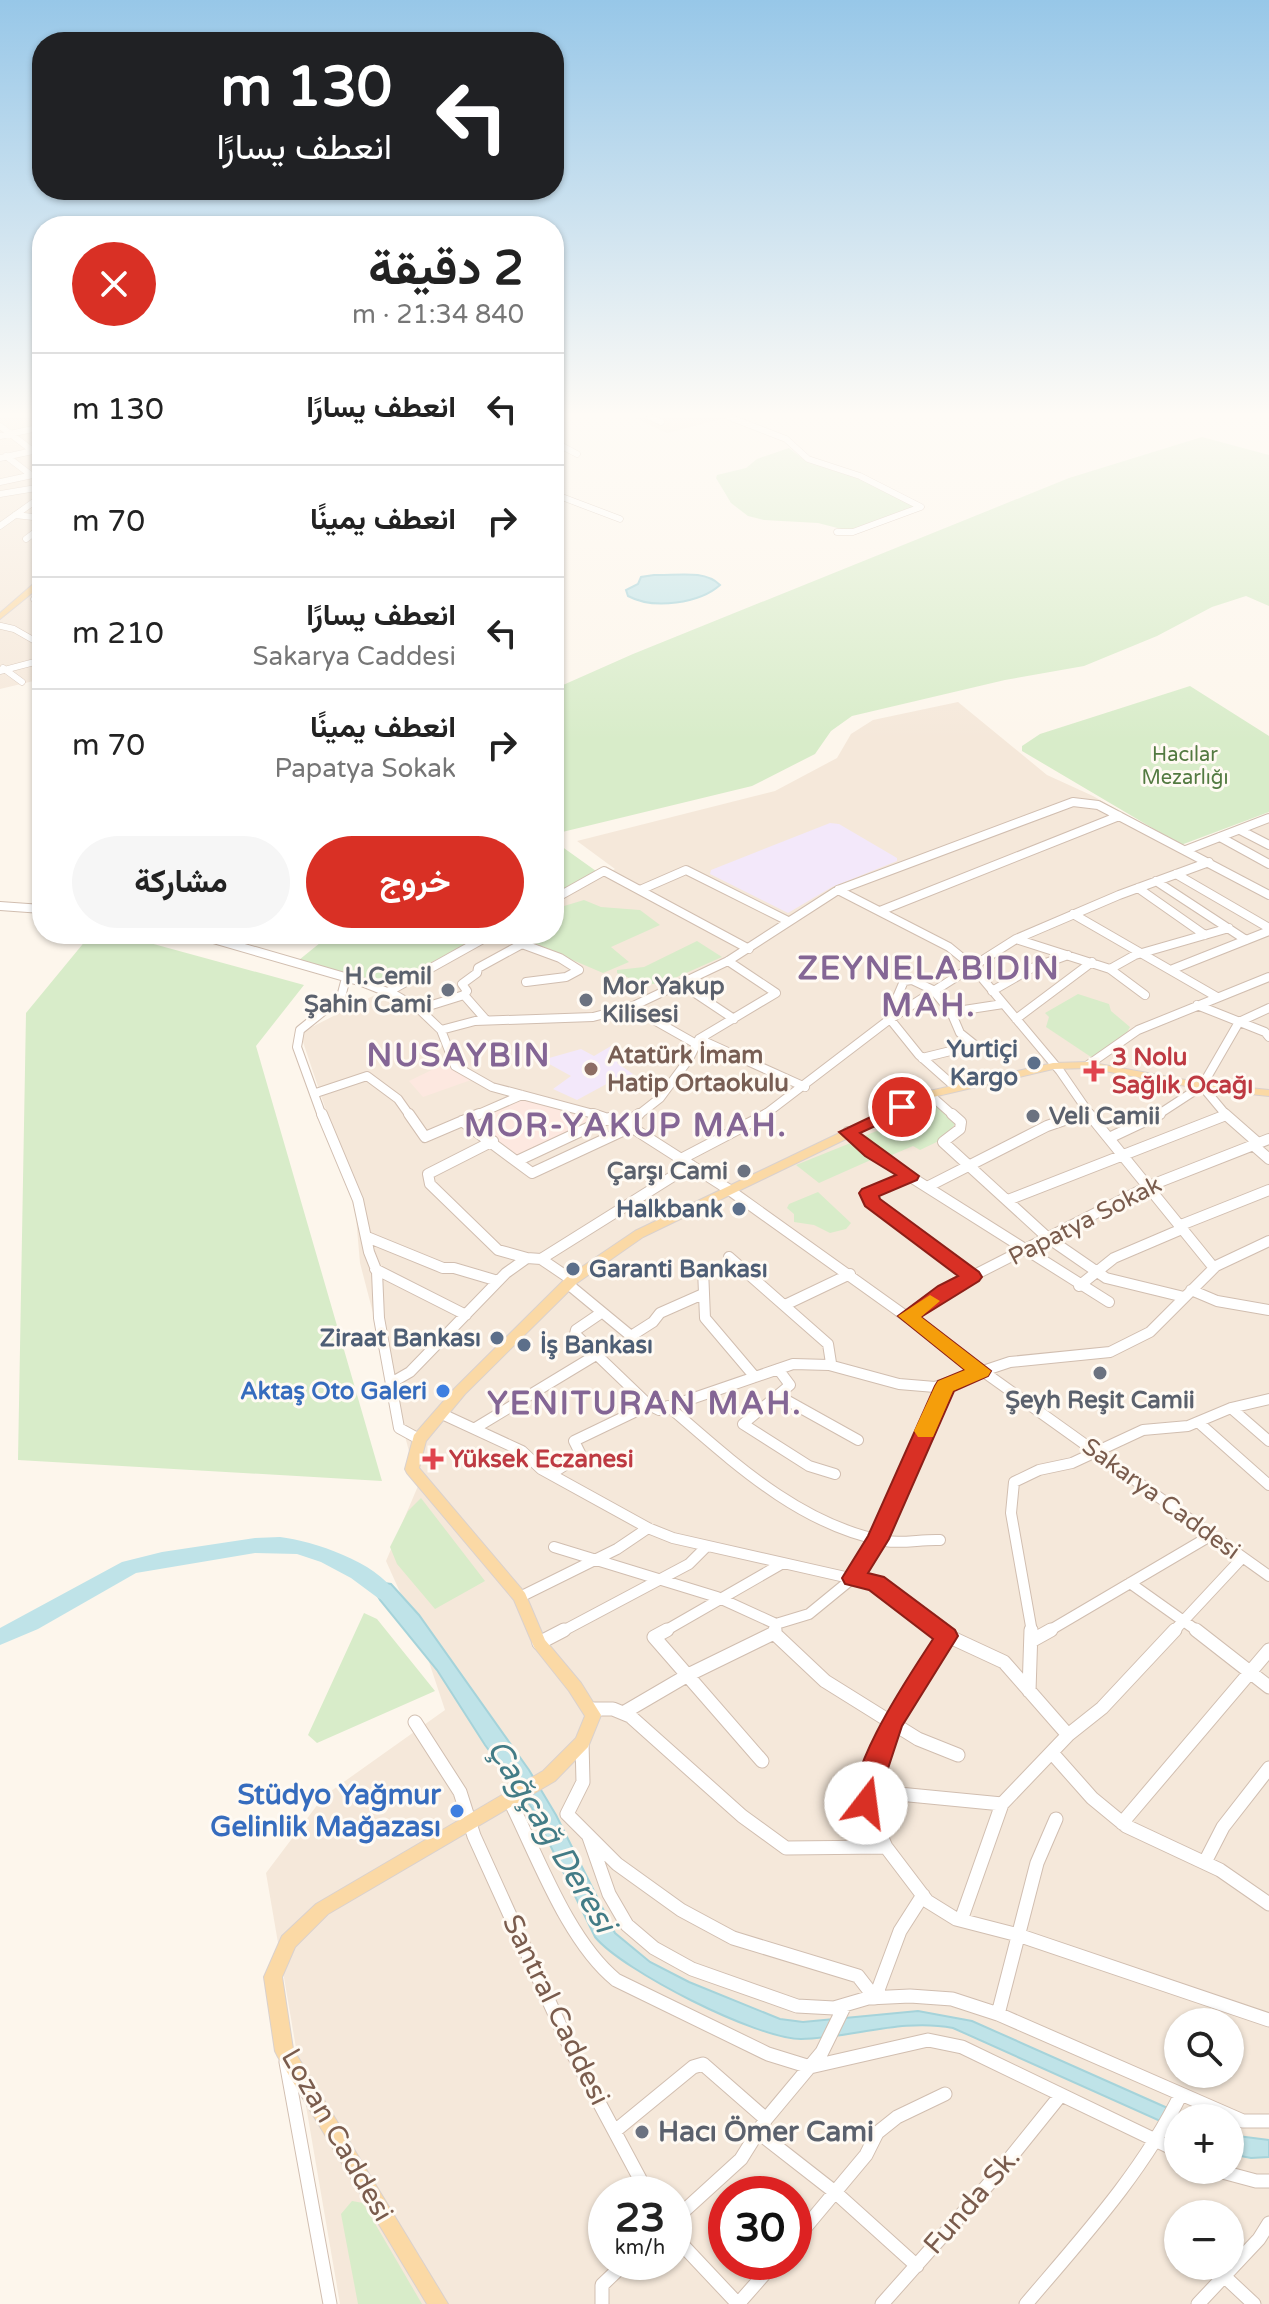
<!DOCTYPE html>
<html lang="ar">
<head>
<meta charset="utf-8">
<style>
	:root { --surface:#fff; --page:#f6f6f6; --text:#222; --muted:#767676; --line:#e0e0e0; --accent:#d93025 }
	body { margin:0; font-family:"Varela Round",Vazirmatn,sans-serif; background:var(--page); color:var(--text); direction:rtl; height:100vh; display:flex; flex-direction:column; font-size:30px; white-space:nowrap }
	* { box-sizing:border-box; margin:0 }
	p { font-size:26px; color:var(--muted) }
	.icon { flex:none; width:44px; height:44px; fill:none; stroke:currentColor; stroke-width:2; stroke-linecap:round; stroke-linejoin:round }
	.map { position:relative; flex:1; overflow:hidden; direction:ltr }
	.side { position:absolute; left:32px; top:216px; width:532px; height:728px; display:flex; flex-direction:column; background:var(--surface); border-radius:32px; box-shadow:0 2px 6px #0004; direction:rtl }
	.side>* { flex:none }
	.guide { position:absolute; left:32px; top:32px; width:532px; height:168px; border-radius:32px; box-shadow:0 2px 6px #0004; direction:rtl; background:#202124; color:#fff; overflow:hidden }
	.tools { position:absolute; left:1164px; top:2008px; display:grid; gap:16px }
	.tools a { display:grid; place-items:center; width:80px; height:80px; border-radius:50%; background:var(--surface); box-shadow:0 2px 6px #0004; font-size:40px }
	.speed { position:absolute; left:588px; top:2176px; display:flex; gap:16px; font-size:40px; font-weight:700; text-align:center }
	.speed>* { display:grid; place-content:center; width:104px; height:104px; border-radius:50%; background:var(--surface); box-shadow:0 2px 6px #0004; line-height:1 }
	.speed small { font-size:20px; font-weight:400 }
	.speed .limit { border:12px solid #d22; background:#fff; color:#111 }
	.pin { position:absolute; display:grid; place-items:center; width:68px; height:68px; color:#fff; margin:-34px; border:4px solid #fff; border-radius:50%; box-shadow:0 2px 8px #0007 }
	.me { position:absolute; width:88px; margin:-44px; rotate:15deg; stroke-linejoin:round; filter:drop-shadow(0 0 6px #0008) }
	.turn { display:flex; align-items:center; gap:28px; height:168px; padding:0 40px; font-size:36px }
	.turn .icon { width:104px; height:104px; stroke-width:2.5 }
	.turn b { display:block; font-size:56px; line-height:68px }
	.round { display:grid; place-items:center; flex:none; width:84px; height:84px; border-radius:42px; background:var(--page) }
	.summary { display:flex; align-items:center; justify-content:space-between; height:136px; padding:0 40px }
	h1 { font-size:48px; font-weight:700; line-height:60px }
	.cta { display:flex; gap:16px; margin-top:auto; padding:16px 40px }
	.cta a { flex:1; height:92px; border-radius:48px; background:var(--accent); color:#fff; font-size:32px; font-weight:700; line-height:92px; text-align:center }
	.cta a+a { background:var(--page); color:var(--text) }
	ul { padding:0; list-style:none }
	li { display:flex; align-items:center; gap:24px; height:112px; padding:0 40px; border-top:2px solid var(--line) }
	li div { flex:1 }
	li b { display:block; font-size:30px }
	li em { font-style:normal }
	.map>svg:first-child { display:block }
	.residential { fill:#f5e8da; fill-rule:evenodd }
	.commercial { fill:#fde8e0 }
	.education { fill:#f3e8fa }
	.green { fill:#d8ecc9 }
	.water { fill:#bfe3e8; stroke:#a5d3da; stroke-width:2 }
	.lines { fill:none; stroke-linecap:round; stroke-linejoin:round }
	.river { fill:#bfe3e8; fill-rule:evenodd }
	.minor-far3-casing { stroke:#d1beb0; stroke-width:7 }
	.minor-far2-casing { stroke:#d1beb0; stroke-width:10 }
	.minor-far1-casing { stroke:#d1beb0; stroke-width:12 }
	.minor-casing { stroke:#d1beb0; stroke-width:15 }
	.major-casing { stroke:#dad1cd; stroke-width:2 }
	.minor-far3 { stroke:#fff; stroke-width:6 }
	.minor-far2 { stroke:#fff; stroke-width:8 }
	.minor-far1 { stroke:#fff; stroke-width:10 }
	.minor { stroke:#fff; stroke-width:13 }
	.major { fill:#fbd9a5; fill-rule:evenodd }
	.route { fill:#d93025; stroke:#8d1f18; stroke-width:2 }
	.slow { fill:#f59e0b }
	.worship-dot { fill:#6b7280; stroke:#fffaf3; stroke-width:3 }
	.service-dot { fill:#5c6f8a; stroke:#fffaf3; stroke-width:3 }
	.education-dot { fill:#8d6e63; stroke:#fffaf3; stroke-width:3 }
	.health-dot { fill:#e0444e; stroke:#fffaf3; stroke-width:3 }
	.shop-dot { fill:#3f7fe0; stroke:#fffaf3; stroke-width:3 }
	.labels { text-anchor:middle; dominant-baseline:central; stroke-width:6; stroke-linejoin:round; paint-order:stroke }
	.far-park-label { font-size:20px; fill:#537a41; stroke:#fffaf3 }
	.worship-label { font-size:24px; font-weight:bold; fill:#5b616d; stroke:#fffaf3; text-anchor:end }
	.service-label { font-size:24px; font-weight:bold; fill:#4e5e75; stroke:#fffaf3; text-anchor:end }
	.education-label { font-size:24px; font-weight:bold; fill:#785e54; stroke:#fffaf3; text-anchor:start }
	.health-label { font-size:24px; font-weight:bold; fill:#be3a42; stroke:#fffaf3; text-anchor:start }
	.street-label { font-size:24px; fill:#7a5c4d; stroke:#fffaf3 }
	.shop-label { font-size:24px; font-weight:bold; fill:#366cbe; stroke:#fffaf3; text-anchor:end }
	.near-shop-label { font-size:28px; font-weight:bold; fill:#366cbe; stroke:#fffaf3; text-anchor:end }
	.near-street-label { font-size:28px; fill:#7a5c4d; stroke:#fffaf3 }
	.near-worship-label { font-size:28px; font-weight:bold; fill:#5b616d; stroke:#fffaf3; text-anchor:start }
	.district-label { font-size:32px; font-weight:bold; letter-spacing:2px; fill:#846695; stroke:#fffaf3 }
	.near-water-label { font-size:32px; font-style:italic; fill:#437c86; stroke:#fffaf3 }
</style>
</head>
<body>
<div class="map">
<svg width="1269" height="2304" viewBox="0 0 1269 2304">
	<rect width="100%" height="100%" fill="#fdf6ec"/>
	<path class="residential" d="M0 417H42V679L0 689Z
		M633 417H723L726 418 667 433Z
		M958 702 1047 775 1093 796 1192 852 1269 818V2304H340L266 1873 324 1796 445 1710 422 1641 386 1561 418 1486 360 1263 354 1194 300 1033 495 934H554V903L615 869 577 841 775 791 837 758 851 734 873 720ZM1178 2022H1230V2074H1178ZM1178 2118H1230V2170H1178ZM606 2194H674V2262H606ZM726 2194H794V2262H726ZM1178 2214H1230V2266H1178Z"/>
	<path class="commercial" d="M446 1063 471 1080 423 1097 409 1081Z
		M520 1098 589 1119 591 1121 514 1156 472 1119Z"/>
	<path class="education" d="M830 823 839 824 897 858V861L832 887 788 913 710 874 711 870Z
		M611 1046 625 1055 617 1063 633 1074 622 1081H612L577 1100 553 1089 571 1076 542 1060 581 1049 594 1056Z"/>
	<path class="green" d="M1202 437 1269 455V606L1246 596 1212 607 1157 636 1084 666 1005 680 852 716 831 731 815 754 752 786 554 834V689L633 654 1069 478Z
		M789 448 803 459 857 477 916 507 849 531 818 523 764 520 748 516 731 503 716 478 717 475 746 468 757 459Z
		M1190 686 1269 736V812L1181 845 1022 751V746L1040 734Z
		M554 841 596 871 554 895Z
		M584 900 601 907 640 910 660 925 611 947 629 962 603 973 521 938 524 934H554V909Z
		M91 934H117L304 985 256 1046 382 1481 18 1460 26 1013Z
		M331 934H483L389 986 299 960Z
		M697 941 722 957 666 982 646 985 617 973V970L644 967Z
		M1078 994 1109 1004 1111 1011 1130 1027 1123 1039 1091 1057 1046 1027 1049 1017 1045 1013Z
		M937 1106 955 1119 956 1123 943 1139 920 1150 913 1146 887 1157 862 1137Z
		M853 1142 873 1159 819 1183 796 1165Z
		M818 1192 851 1223 846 1229 830 1233 814 1225 794 1222V1214L787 1208 789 1204Z
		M421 1498 485 1581 435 1609 397 1564 390 1547 408 1511Z
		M364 1613 377 1619 435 1691 317 1743 308 1735Z
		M352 2201 363 2203 422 2304H358L341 2214Z"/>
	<path class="water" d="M654 575C675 576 704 569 720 585 700 603 654 610 628 596L626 590 638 584 641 577Z
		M369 1581 391 1584 419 1615 529 1770 556 1815 615 1933 650 1962 689 1982 780 2019 803 2022 918 2011 972 2021 1190 2118H1178V2129L953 2028C901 2018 853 2038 801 2039 757 2039 623 1971 595 1937L532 1808 485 1745 437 1670 380 1600Z
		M1230 2135 1269 2140V2157L1251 2158 1230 2154Z"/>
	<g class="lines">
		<path class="river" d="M280 1537C313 1541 377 1562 395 1593L392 1598 385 1601 378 1598 351 1578 321 1562 297 1554 255 1553 136 1573 38 1629 0 1645V1628L122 1562 162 1552 255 1538Z"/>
		<g class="minor-far3-casing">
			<path id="minor-far3" d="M650 417 661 422
				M729 417 786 439 808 459 860 476 921 507 853 532H837
				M0 426 33 451
				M0 436 42 427
				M554 442 577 454
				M6 456 31 475
				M0 458 42 449
				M0 482 42 473
				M0 494 42 487
				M554 494 620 519
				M15 515 42 518
				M0 526 42 496
				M26 539 42 527
				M34 599 42 604
				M1 626 14 629 42 645
				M3 668 22 682
				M0 671 42 660"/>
		</g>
		<g class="minor-far2-casing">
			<path id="minor-far2" d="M1240 830 1269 845
				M1220 837 1269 864
				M1186 850 1269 818
				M1176 874 1269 928
				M1156 881 1246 940
				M1138 888 1205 935
				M640 890 686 870 788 921
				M838 890 949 947 971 965 1060 1071 1091 1116
				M554 899 604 871 749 949
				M0 906 42 909
				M880 911 1119 816
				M1073 914 1217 997
				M196 934 362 982 397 996 419 1009 441 1030 455 1066 492 1087 601 1116
				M1016 939 1110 969 1145 995
				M1110 969 1135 955 1229 928
				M1173 969 1269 931
				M680 983 734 1019
				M992 991 1032 968 1068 955
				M388 992 492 934
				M464 995 467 991 462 984 477 973 478 968 522 944 560 958 579 970 566 977 526 982
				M1197 1005 1265 1032 1269 1037
				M631 1007 698 1045
				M419 1009 464 995 486 1020
				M951 1012 1003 1004
				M898 1014 895 1002 904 981 912 980 933 990 951 1012 960 1033 975 1045 922 1058
				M890 1019 919 1055 954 1086
				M1016 1019 1092 962
				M441 1030 475 1021 593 1017 631 1007 728 961 838 890 1073 802 1098 805 1269 895
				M699 1039 805 1087
				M1088 1065 1138 1030 1269 977
				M1202 1086 1227 1116
				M316 1093 367 1076 398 1099 410 1116
				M929 1094 954 1116
				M322 1116 297 1047 300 1030 341 997 346 978
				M474 1116 522 1095
				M637 1116 660 1098 689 1059 699 1039 776 993 728 961
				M763 1116 890 1019 1016 939 1119 895 1209 862
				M1075 1116 1088 1112
				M1156 1116 1202 1086 1239 1022 1269 1008"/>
		</g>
		<g class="minor-far1-casing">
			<path id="minor-far1" d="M322 1114 358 1200 369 1252 377 1272 379 1318 399 1428 419 1439
				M409 1114 425 1137 479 1114
				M593 1114 631 1127 728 1189 1269 1576
				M952 1114 961 1122 960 1129 943 1142 1048 1238 1106 1278 1184 1297
				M1089 1114 1214 1268
				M1225 1114 1258 1143
				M462 1121 532 1173 631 1127
				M626 1124 639 1114
				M848 1132 895 1167 1109 1302
				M1109 1138 1160 1114
				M493 1141 428 1174 430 1184 498 1250 527 1258
				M1253 1145 1269 1159
				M681 1159 767 1114
				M517 1161 609 1118
				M910 1176 869 1193 871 1202 972 1277
				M927 1187 1047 1126 1082 1114
				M1008 1200 1226 1115
				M1181 1225 1269 1190
				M367 1237 443 1268H454L498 1281
				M729 1257 828 1344 831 1363
				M541 1259 572 1280
				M375 1269 466 1315
				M703 1269 705 1318 755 1377
				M568 1284 631 1336 653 1322 660 1313 703 1294
				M1079 1286 1114 1258 1182 1229
				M1191 1290 1217 1301 1269 1310
				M785 1305 850 1274
				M601 1313 576 1330 575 1334 649 1405
				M908 1316 945 1290 1149 1186 1269 1139
				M778 1369 790 1385 743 1424 809 1466 835 1474
				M391 1383 410 1372 506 1273 527 1258 541 1259 691 1165
				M779 1396 858 1440
				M668 1406C732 1461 799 1525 885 1541 903 1544 922 1539 940 1540
				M1231 1408 1269 1441
				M442 1414 522 1451 541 1469 648 1528 673 1538 876 1584 937 1632
				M1198 1422 1269 1485
				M477 1427 596 1355
				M551 1474 581 1455 574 1441 649 1405 659 1410 793 1364 829 1365 899 1384 935 1387 1010 1362 1110 1352 1150 1332 1216 1266 1269 1241
				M554 1547 717 1597 776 1624 809 1614 853 1578 869 1557 945 1386
				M1130 1583 1199 1632
				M520 1597 617 1549 648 1528
				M561 1632 689 1564 706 1547
				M663 1632 783 1563
				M774 1632 775 1628
				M1032 1632 1011 1513 1014 1482 1039 1470 1072 1463 1143 1430 1188 1426 1231 1408 1269 1399
				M1047 1632 1210 1536
				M1173 1632 1242 1558"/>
		</g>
		<g class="minor-casing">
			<path id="minor" d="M667 1630 654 1637 762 1761
				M935 1630 1004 1662 1068 1735
				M1196 1630 1269 1687
				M774 1633 825 1681 918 1739 958 1755
				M1033 1640 1051 1630
				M539 1643 564 1630
				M1029 1691 1031 1630
				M589 1709H613L630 1716 742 1816 786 1848 886 1847 927 1901 956 1919 1018 1935 1269 2020
				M623 1713 688 1675 774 1633 775 1630
				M415 1722 460 1792 474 1836 572 2052 648 2194
				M582 1742 583 1782 567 1814 617 1864 681 1910 733 1938 858 1976 875 1998 900 1931 923 1895
				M1053 1754 1092 1798 1126 1826 1220 1870 1269 1904
				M868 1791 1002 1804
				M510 1801C538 1857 568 1941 616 1980L768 2054 810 2067 928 2040 962 2047 1178 2151
				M1122 1823 1269 1650
				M589 1837 609 1894 627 1925 654 1948 692 1969 797 2006 834 2008 868 1998 910 1996 952 1999 998 2014 1243 2121H1269
				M886 1847 866 1803 869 1784 892 1722 947 1636
				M1205 1862 1223 1827 1269 1768
				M961 1920 1002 1804 1068 1735 1102 1708 1175 1630
				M998 2014 1037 1863 1056 1819
				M286 2062 330 2304
				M615 2131 693 2067 703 2064 766 2119
				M758 2132 836 2193 917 2266
				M1215 2170 1256 2181H1269
				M674 2220 741 2159 766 2119 822 2052 845 2005
				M674 2236 738 2304
				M794 2241 866 2155 877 2133 897 2117 945 2094
				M1224 2276 1254 2304
				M602 2304V2285L626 2262
				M738 2304 775 2262
				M882 2304 994 2178 1060 2096
				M1026 2304C1083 2237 1142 2173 1181 2094
				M1198 2304 1259 2239 1269 2223"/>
		</g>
		<g class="major-casing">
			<path id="major" d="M39 579H42V585L0 619V613Z
				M1088 1062 1202 1083 1269 1090V1096L1202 1089 1088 1068 1053 1069 933 1097 643 1237 577 1283 465 1394 426 1441 419 1468 525 1593 545 1640 581 1683 601 1715 588 1747 555 1781 328 1914 295 1947 282 1977 293 2049 448 2304H427L278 2057 275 2051 264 1977 282 1936 316 1904 543 1771 576 1738 585 1716 569 1691 534 1647 514 1600 407 1473 405 1469 414 1435 455 1388 567 1277 635 1231 925 1092 1053 1063Z"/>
		</g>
		<use href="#minor-far3" class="minor-far3"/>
		<use href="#minor-far2" class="minor-far2"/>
		<use href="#minor-far1" class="minor-far1"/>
		<use href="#minor" class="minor"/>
		<use href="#major" class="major"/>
	</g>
	<linearGradient id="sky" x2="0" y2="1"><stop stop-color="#97c7e8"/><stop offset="0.56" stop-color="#fefbf6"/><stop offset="1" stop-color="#fefbf6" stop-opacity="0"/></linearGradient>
	<rect width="1269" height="740" fill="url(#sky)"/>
	<path class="route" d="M902 1102 908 1103 911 1107 908 1111 860 1133 919 1176 917 1180 879 1196 880 1199 979 1272 982 1277 979 1281 921 1317 991 1371 988 1376 954 1391 889 1539 868 1573 884 1577 955 1630 958 1636 902 1726 874 1811 866 1814 857 1811C840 1776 913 1670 933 1639L869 1590 845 1584 842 1578 868 1536 935 1386 938 1381 965 1370 898 1316 938 1286 958 1276 865 1206 859 1193 862 1189 896 1175 865 1156 839 1132Z"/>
	<path class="slow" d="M930 1295 940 1301 921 1317 991 1371 988 1376 953 1391 933 1437H918L914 1431 935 1386 938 1381 965 1370 898 1316Z"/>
	<g class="worship-dot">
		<circle cx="448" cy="990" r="8"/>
		<circle cx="586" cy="1000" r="8"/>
		<circle cx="1033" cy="1116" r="8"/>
		<circle cx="744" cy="1171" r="8"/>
		<circle cx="1100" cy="1373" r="8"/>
		<circle cx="642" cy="2132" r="8"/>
	</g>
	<g class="service-dot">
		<circle cx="1034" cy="1063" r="8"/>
		<circle cx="739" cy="1209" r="8"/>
		<circle cx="573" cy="1269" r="8"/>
		<circle cx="497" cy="1338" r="8"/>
		<circle cx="524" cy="1345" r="8"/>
	</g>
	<circle class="education-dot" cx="591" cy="1069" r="8"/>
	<g class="health-dot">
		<path d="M1090 1059h8v8h8v8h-8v8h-8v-8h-8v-8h8z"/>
		<path d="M429 1447h8v8h8v8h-8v8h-8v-8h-8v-8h8z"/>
	</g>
	<g class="shop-dot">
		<circle cx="443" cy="1391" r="8"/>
		<circle cx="457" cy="1811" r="8"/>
	</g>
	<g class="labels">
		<g class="far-park-label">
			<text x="1185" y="755">Hacılar<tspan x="1185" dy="23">Mezarlığı</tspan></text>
		</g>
		<g class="worship-label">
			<text x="432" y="976">H.Cemil<tspan x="432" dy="28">Şahin Cami</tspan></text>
			<text x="602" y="986" text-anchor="start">Mor Yakup<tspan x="602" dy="28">Kilisesi</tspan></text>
			<text x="1049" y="1116" text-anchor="start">Veli Camii</text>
			<text x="728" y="1171">Çarşı Cami</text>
			<text x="1100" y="1400" text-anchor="middle">Şeyh Reşit Camii</text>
		</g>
		<g class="service-label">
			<text x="1018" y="1049">Yurtiçi<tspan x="1018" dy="28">Kargo</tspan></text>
			<text x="723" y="1209">Halkbank</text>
			<text x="589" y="1269" text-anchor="start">Garanti Bankası</text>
			<text x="481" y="1338">Ziraat Bankası</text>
			<text x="540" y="1345" text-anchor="start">İş Bankası</text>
		</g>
		<g class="education-label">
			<text x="607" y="1055">Atatürk İmam<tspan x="607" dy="28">Hatip Ortaokulu</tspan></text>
		</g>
		<g class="health-label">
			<text x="1112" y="1057">3 Nolu<tspan x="1112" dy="28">Sağlık Ocağı</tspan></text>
			<text x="449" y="1459">Yüksek Eczanesi</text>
		</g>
		<g class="street-label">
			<text transform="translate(1085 1221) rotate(-27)">Papatya Sokak</text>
			<text transform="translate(1161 1499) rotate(36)">Sakarya Caddesi</text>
		</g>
		<g class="shop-label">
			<text x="427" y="1391">Aktaş Oto Galeri</text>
		</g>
		<g class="near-shop-label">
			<text x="441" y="1795">Stüdyo Yağmur<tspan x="441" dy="32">Gelinlik Mağazası</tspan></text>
		</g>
		<g class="near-street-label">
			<text transform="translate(556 2010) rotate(64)">Santral Caddesi</text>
			<text transform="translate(337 2135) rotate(60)">Lozan Caddesi</text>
			<text transform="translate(972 2201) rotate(-49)">Funda Sk.</text>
		</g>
		<g class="near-worship-label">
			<text x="658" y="2132">Hacı Ömer Cami</text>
		</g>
		<g class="district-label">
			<text x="929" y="969">ZEYNELABIDIN<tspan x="929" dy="37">MAH.</tspan></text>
			<text x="459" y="1056">NUSAYBIN</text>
			<text x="626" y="1126">MOR-YAKUP MAH.</text>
			<text x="645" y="1404">YENITURAN MAH.</text>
		</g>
		<g class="near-water-label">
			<text transform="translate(551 1836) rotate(59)">Çağçağ Deresi</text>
		</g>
	</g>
</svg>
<div class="tools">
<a><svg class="icon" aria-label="search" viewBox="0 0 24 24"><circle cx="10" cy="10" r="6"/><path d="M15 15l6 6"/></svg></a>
<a>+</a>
<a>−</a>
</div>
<div class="speed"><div>23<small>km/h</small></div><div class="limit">30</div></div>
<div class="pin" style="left:902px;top:1107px;background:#d93025"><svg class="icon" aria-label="arrive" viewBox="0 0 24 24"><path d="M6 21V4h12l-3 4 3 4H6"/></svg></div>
<svg class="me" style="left:866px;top:1803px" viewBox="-20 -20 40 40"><circle r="19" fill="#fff"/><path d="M0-13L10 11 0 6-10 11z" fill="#d93025"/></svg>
<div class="guide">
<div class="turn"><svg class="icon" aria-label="left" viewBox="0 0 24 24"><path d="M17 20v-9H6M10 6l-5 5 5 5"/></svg><div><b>130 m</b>انعطف يسارًا</div></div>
</div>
<section class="side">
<div class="summary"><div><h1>2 دقيقة</h1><p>840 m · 21:34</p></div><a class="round" style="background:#d93025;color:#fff"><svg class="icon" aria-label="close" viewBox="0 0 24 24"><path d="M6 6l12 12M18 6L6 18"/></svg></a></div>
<ul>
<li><svg class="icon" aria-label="left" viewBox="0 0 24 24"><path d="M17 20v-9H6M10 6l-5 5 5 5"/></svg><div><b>انعطف يسارًا</b></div><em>130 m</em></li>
<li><svg class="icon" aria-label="right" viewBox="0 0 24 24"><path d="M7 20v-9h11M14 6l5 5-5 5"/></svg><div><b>انعطف يمينًا</b></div><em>70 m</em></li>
<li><svg class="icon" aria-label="left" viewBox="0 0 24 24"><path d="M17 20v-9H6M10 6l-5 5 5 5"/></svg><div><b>انعطف يسارًا</b><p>Sakarya Caddesi</p></div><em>210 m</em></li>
<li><svg class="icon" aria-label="right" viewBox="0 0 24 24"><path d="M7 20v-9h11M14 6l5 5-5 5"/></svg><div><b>انعطف يمينًا</b><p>Papatya Sokak</p></div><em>70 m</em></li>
</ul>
<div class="cta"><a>خروج</a><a>مشاركة</a></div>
</section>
</div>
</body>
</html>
